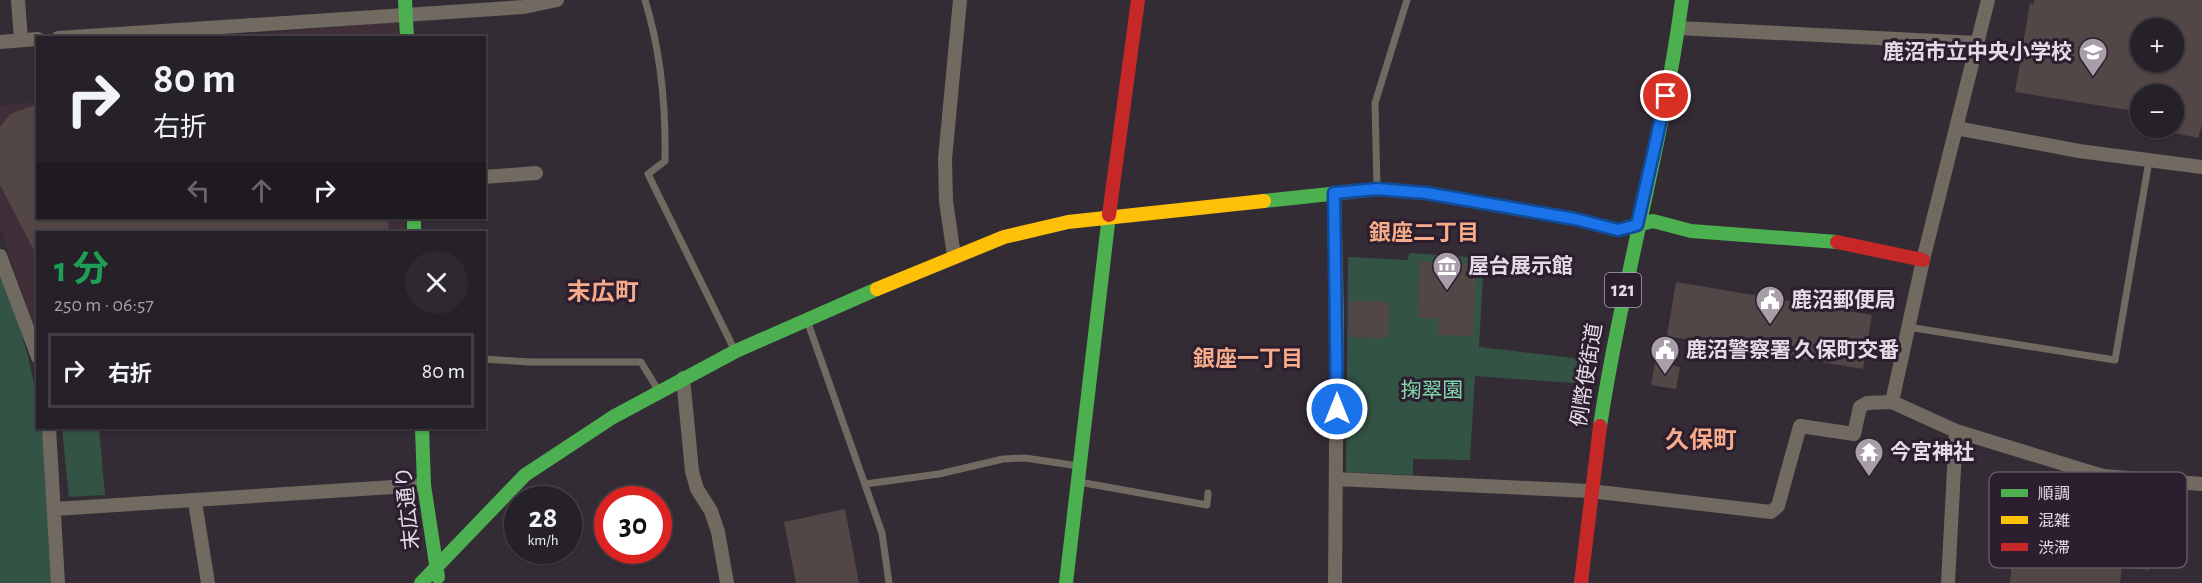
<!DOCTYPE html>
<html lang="ja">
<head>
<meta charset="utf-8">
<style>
	:root { --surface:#262128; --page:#2e2930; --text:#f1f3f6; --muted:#a4a3a8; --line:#423e45 }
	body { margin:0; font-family:"Alegreya Sans","Noto Sans JP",sans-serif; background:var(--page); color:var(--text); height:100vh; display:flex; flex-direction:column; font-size:22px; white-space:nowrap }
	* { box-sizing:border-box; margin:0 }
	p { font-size:20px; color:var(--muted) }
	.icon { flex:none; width:33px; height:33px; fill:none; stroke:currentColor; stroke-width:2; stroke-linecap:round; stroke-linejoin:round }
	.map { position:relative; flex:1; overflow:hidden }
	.details { position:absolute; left:36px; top:231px; width:450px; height:198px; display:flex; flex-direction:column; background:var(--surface); border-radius:0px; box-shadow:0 2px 4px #0004,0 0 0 2px var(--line) }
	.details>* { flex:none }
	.hud { position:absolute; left:36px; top:36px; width:450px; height:183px; border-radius:0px; box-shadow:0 2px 4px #0004,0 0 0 2px var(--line); background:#262128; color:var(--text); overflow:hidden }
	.tools { position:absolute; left:2130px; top:18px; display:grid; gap:12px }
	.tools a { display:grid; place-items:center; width:54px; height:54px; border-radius:50%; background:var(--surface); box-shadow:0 2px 4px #0004,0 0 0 2px var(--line); font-size:30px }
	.speed { position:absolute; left:504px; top:486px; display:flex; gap:12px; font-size:30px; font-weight:700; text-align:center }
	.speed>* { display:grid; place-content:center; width:78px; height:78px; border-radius:50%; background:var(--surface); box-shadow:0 2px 4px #0004,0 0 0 2px var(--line); line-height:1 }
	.speed small { font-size:15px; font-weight:400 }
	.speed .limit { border:9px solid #d22; background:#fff; color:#111 }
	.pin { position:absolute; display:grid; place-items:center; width:51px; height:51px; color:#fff; margin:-26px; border:3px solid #fff; border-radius:50%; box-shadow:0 2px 6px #0007 }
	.me { position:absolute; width:66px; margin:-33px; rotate:0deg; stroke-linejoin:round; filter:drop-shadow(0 0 4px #0008) }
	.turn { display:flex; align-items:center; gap:21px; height:126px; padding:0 18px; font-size:27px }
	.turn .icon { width:78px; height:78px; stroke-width:2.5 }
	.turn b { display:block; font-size:42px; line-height:51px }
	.lanes { display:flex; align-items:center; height:57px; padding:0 18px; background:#0003; justify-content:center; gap:30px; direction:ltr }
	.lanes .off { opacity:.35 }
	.round { display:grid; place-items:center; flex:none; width:63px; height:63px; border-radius:32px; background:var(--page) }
	.summary { display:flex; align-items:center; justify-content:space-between; height:102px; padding:0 18px }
	h1 { font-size:36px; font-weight:700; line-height:45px; color:#1e9e55 }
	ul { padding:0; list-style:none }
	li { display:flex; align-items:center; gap:18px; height:75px; margin:0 12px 9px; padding:0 6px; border:3px solid var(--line); border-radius:0px }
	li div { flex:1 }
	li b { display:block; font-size:22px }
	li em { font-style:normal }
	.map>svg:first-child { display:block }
	.commercial { fill:#402f38 }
	.green { fill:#335445 }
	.building { fill:#524746; fill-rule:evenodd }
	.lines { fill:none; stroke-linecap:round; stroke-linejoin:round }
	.lane { stroke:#716a60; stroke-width:7 }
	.street { stroke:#716a60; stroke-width:14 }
	.fast { stroke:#4caf50; stroke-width:14 }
	.slow { stroke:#ffc107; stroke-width:14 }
	.jam { stroke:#c62828; stroke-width:14 }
	.route-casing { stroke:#114b97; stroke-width:15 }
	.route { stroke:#1a73e8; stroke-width:10 }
	.labels { text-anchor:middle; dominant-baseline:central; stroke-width:6; stroke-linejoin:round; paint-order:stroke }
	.shield { fill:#2c1e2e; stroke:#aea2af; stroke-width:1.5 }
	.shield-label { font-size:20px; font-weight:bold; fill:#e5dbe6 }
	.poi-label { font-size:21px; font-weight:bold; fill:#e5dbe6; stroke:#2c1e2e; text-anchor:start }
	.street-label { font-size:21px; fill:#e5dbe6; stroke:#2c1e2e }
	.park-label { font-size:21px; fill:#81d7ac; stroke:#2c1e2e }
	.neighbourhood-label { font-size:22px; font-weight:bold; fill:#f6ab8a; stroke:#2c1e2e }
	.quarter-label { font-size:24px; font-weight:bold; fill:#f6ab8a; stroke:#2c1e2e }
	.key { fill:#2c1e2e; stroke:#645765; stroke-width:1.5 }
	.key-label { font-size:16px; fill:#e5dbe6 }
</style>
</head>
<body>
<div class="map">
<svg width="2202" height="583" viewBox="0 0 2202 583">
	<rect width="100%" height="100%" fill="#332c35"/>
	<path class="commercial" d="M398 22 399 37 210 38Z
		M37 102 38 218H405V232H38L37 337 0 227V106Z"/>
	<path class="green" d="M1409 253 1484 258 1479 347 1590 360 1587 384 1475 376 1470 460 1413 459V475L1346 472 1348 257 1408 260Z
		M0 272C19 323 37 372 38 428H43L52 583H0Z
		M62 428H99L105 495 69 497Z"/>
	<path class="building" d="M2034 0H2202V125L2198 138 2174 133V94H2140V112L2015 92 2030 3 2034 4ZM2140 28H2174V62H2140Z
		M38 104V218H388L389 232H38V258L0 185V127L10 114Z
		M1420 262 1476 264 1473 336 1438 335V318H1418Z
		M1676 282 1872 315 1863 369 1667 336Z
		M1349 301 1389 302 1388 338 1349 337Z
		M1655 362 1680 367 1676 389 1651 385Z
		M2096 492 2158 500 2149 570 2122 566 2120 583H2010L2012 560 2086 568Z
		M845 509 859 583H796L784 522Z"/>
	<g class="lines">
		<path class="lane" d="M645 0C661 52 666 107 665 161L648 174 735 351
			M1377 187 1375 103 1407 0
			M808 323 882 533 889 583
			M1908 327 2115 360 2149 161
			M484 359 529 362H641L658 390
			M1079 482 1207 505 1208 493
			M865 484 939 474 1003 459 1025 458 1079 466"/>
		<path class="street" d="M18 0 21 40
			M1988 0 1923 260 1892 402 1956 431 2103 476 2202 484
			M1678 28 1977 43
			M58 38 524 7 557 0
			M0 42 38 39
			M1956 128 2079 151 2202 167
			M484 177 536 173
			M1334 193 1337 315 1335 583
			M0 256 38 357
			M954 256 946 201 945 159 960 0
			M683 378 692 471 697 489 711 511 718 532 727 583
			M49 428 58 583
			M1337 479 1590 491 1771 512 1778 506 1800 426 1854 434 1860 407 1867 403 1892 402
			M195 502 208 583
			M55 509 424 485
			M1948 583 1956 431"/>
		<path class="fast" d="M405 0 407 38
			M1264 201 1377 189 1426 193 1575 219 1618 230 1653 221 1691 231 1837 242
			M414 218V232
			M1600 426C1622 282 1663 143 1682 0
			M422 428 424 485 438 577
			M421 583 525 475 613 417 736 351 877 289
			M1066 583 1109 215"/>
		<path class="slow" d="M877 289 1004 237 1068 222 1264 201"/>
		<path class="jam" d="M1109 215 1138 0
			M1837 242 1923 260
			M1581 583 1600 426"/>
	</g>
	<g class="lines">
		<g class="route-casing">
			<path id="route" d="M1337 409 1334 193 1377 189 1426 193 1575 219 1618 230 1637 225 1666 96"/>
		</g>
		<use href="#route" class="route"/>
	</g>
	<defs>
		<g id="school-pin" transform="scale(1.5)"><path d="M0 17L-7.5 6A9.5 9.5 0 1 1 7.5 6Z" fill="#a79ea8" stroke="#2c1e2e"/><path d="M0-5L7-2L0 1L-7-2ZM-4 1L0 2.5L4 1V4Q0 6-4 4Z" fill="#fff"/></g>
		<g id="museum-pin" transform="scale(1.5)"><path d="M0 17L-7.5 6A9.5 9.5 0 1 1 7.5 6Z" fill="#a79ea8" stroke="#2c1e2e"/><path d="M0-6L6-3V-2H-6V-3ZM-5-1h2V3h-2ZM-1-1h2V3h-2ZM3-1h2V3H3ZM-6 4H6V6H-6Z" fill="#fff"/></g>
		<g id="civic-pin" transform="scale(1.5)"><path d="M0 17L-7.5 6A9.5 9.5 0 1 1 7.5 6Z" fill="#a79ea8" stroke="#2c1e2e"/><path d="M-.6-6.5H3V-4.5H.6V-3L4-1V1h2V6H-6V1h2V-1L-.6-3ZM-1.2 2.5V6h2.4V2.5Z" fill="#fff"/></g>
		<g id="temple-pin" transform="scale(1.5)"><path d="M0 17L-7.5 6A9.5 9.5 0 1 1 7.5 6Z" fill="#a79ea8" stroke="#2c1e2e"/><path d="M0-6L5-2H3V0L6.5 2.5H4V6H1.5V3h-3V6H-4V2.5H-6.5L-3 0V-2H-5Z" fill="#fff"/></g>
	</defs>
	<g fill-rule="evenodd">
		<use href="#school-pin" x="2093" y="52"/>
		<use href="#museum-pin" x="1447" y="266"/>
		<use href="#civic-pin" x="1770" y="300"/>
		<use href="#civic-pin" x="1665" y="350"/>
		<use href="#temple-pin" x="1869" y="452"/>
	</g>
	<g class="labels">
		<rect class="shield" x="1605" y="273" width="36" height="34" rx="4.5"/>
		<g class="shield-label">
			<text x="1623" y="290">121</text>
		</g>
		<g class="poi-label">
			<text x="2072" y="52" text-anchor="end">鹿沼市立中央小学校</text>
			<text x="1468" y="266">屋台展示館</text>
			<text x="1791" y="300">鹿沼郵便局</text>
			<text x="1686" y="350">鹿沼警察署 久保町交番</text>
			<text x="1890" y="452">今宮神社</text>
		</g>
		<g class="street-label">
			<text transform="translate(1587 375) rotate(-81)">例幣使街道</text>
			<text transform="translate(408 508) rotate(-96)">末広通り</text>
		</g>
		<g class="park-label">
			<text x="1432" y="390">掬翠園</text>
		</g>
		<g class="neighbourhood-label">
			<text x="1424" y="233">銀座二丁目</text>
			<text x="1248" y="359">銀座一丁目</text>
		</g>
		<g class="quarter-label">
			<text x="603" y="293">末広町</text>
			<text x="1701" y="441">久保町</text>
		</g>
	</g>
	<rect x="1989" y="472" width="198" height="96" rx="9" class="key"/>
	<rect x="2001" y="489" width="27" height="8" fill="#4caf50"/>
	<rect x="2001" y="516" width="27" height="8" fill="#ffc107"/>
	<rect x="2001" y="543" width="27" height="8" fill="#c62828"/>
	<g class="key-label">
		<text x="2038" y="499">順調</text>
		<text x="2038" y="526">混雑</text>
		<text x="2038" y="553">渋滞</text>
	</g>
</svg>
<div class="tools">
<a>+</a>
<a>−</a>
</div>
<div class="speed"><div>28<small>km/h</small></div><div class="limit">30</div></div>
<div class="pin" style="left:1666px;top:96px;background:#d93025"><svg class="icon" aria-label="arrive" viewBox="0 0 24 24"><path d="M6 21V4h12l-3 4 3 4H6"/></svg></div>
<svg class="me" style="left:1337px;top:409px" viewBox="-20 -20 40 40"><circle r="17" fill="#1a73e8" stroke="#fff" stroke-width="3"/><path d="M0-11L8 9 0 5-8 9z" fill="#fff"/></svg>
<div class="hud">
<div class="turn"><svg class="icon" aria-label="right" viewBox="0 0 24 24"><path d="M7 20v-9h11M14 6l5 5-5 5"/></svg><div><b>80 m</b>右折</div></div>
<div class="lanes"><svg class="icon off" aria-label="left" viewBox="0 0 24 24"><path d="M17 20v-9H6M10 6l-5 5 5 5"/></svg><svg class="icon off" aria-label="ahead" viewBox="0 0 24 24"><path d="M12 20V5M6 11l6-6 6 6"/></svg><svg class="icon" aria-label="right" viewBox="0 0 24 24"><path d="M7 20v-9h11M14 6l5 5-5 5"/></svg></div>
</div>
<section class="details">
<div class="summary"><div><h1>1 分</h1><p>250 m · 06:57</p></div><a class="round"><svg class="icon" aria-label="close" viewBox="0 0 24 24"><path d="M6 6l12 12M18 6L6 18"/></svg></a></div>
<ul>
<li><svg class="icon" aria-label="right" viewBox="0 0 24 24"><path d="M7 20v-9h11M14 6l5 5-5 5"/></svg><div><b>右折</b></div><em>80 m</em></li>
</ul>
</section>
</div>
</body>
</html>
